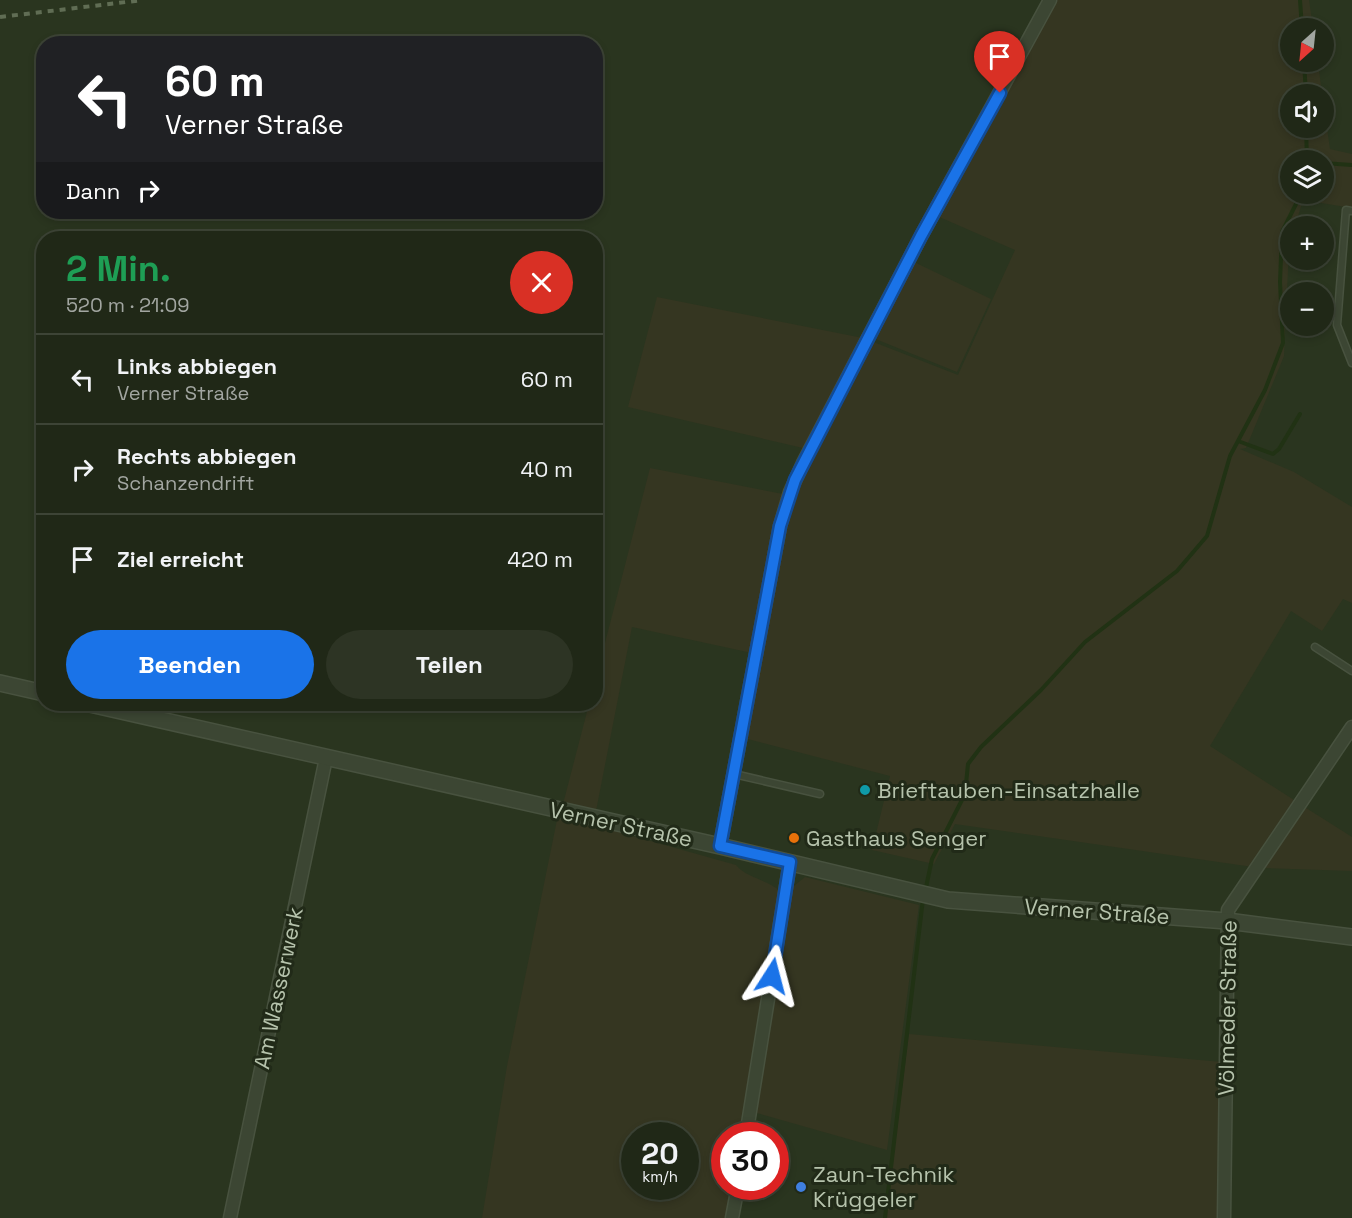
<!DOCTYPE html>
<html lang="de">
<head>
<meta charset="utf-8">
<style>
	:root { --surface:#202817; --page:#2d3424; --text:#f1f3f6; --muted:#a2a6a1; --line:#3d4436; --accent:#1a73e8 }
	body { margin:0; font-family:"Space Grotesk",sans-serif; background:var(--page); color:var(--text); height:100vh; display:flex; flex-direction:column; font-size:22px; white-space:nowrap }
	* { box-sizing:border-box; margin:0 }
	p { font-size:20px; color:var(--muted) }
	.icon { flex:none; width:33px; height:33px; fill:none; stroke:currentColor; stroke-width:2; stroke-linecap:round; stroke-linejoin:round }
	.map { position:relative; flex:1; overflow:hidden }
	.panel { position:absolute; left:36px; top:231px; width:567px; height:480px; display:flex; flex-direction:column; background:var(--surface); border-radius:24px; box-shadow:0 3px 9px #0003,0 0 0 2px var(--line) }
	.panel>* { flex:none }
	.guide { position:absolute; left:36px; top:36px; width:567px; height:183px; border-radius:24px; box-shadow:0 3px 9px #0003,0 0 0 2px var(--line); background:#202124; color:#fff; overflow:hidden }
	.needle { width:39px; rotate:207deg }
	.fabs { position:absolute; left:1280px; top:18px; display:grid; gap:12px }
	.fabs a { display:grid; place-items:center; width:54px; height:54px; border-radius:50%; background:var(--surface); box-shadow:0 3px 9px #0003,0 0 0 2px var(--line); font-size:30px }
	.speed { position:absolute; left:621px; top:1122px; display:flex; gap:12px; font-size:30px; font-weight:700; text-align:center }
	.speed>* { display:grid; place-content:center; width:78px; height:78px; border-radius:50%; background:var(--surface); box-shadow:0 3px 9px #0003,0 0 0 2px var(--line); line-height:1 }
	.speed small { font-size:15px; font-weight:400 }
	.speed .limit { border:9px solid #d22; background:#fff; color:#111 }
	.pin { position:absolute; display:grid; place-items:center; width:51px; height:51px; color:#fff; margin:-62px -26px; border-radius:50% 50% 50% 0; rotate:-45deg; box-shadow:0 0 6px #0007 }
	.pin .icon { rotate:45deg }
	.me { position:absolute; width:66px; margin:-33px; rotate:9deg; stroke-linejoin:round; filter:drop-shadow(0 0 4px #0008) }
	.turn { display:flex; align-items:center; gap:21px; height:126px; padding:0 30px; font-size:27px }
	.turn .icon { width:78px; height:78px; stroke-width:2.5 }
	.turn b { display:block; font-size:42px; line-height:51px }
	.then { display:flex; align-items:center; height:57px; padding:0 30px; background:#0003; gap:12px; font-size:22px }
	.round { display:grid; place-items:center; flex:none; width:63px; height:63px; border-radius:32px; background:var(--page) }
	.head { display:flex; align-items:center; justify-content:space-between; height:102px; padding:0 30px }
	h1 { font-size:36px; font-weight:700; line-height:45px; color:#1e9e55 }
	.cta { display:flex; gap:12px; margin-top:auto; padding:12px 30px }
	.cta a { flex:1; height:69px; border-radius:36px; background:var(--accent); color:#fff; font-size:24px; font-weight:700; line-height:69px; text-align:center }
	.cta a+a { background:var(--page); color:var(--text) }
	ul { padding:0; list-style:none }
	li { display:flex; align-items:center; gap:18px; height:90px; padding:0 30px; border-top:2px solid var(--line) }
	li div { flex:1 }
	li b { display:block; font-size:22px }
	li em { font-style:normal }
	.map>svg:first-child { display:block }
	.green { fill:#353621; fill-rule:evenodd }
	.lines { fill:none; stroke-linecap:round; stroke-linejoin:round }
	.stream { stroke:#213214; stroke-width:4 }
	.service-casing { stroke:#48523f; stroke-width:9 }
	.minor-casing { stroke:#48523f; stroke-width:15 }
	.tertiary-casing { stroke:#48523f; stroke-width:18 }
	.service { stroke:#3c4633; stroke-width:6 }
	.minor { stroke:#3c4633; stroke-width:12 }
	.tertiary { stroke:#3c4633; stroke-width:15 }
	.rail { stroke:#606d54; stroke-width:4; stroke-dasharray:6 6; stroke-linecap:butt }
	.route-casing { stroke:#114b97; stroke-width:15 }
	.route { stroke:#1a73e8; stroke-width:10 }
	.culture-dot { fill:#0f9aa8; stroke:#212a18; stroke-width:2 }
	.food-dot { fill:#e8710a; stroke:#212a18; stroke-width:2 }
	.shop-dot { fill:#3f7fe0; stroke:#212a18; stroke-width:2 }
	.labels { text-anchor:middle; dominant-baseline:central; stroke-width:6; stroke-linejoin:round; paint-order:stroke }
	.poi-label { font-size:22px; fill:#b6c3ac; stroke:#212a18; text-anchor:start }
	.street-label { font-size:22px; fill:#b6c3ac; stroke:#212a18 }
</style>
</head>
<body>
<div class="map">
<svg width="1352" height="1218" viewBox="0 0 1352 1218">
	<rect width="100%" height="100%" fill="#2a351f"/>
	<path class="green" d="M1054 0H1309L1313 28H1290V62H1318L1322 94H1290V128H1323V101L1330 149 1352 154V208L1303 200 1295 226H1290L1284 356 1246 448 1240 449 1294 472 1352 507V603L1343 599 1322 631 1291 611 1210 746 1297 802 1253 867 955 824 934 864 872 850 890 776 744 738 783 527 793 491 871 341 958 375 1015 250 937 216ZM1290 160H1323V194H1290Z
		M912 261 991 299 957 372 873 338Z
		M657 297 863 338 803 448 628 407Z
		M650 468 783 494 752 653 632 627 596 811 563 804 589 704H596V678Z
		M1303 806 1352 837V871L1262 868Z
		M558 815 736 865C745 877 767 880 779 890L740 1135 724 1136V1186L732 1187 727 1218H482L507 1066ZM634 1136H686V1186H634Z
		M805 877 919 905 887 1150 753 1112 789 890Z
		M909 1034 1222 1062 1217 1218H887L886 1213Z"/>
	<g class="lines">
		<path class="stream" d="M1300 0 1302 28
			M1304 62 1306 94
			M1306 128 1307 160
			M1323 163 1352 165
			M1238 441 1273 454 1279 449 1300 414
			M925 892 932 859 965 794 968 764 981 747 1041 690 1085 642 1177 571 1207 536 1230 456 1265 390 1283 343 1280 282 1282 232 1301 194
			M885 1218 923 899"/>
		<g class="service-casing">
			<path id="service" d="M1352 211 1346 210 1337 325 1352 363
				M1315 647 1352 671
				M734 774 820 794"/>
		</g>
		<g class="minor-casing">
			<path id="minor" d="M720 846 780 526 790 492 803 463 921 236 1050 0
				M746 1136 790 862
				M230 1218 326 758
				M732 1218 738 1186
				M1224 1218 1228 910 1352 727"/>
		</g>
		<g class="tertiary-casing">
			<path id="tertiary" d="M0 683 44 693
				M90 704 720 846 948 900 1227 921 1352 937"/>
		</g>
		<use href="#service" class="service"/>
		<use href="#minor" class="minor"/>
		<use href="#tertiary" class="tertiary"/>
		<path class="rail" d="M0 17 143 0"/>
	</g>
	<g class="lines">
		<g class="route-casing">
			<path id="route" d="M772 976 790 862 720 846 780 526 795 480 921 236 1000 93"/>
		</g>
		<use href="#route" class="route"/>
	</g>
	<circle class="culture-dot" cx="865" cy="790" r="6"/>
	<circle class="food-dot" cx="794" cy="838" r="6"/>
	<circle class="shop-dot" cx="801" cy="1187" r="6"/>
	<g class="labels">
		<g class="poi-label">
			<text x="877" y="790">Brieftauben-Einsatzhalle</text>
			<text x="806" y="838">Gasthaus Senger</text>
			<text x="813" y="1174">Zaun-Technik<tspan x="813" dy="25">Krüggeler</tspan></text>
		</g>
		<g class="street-label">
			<text transform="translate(621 824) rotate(12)">Verner Straße</text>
			<text transform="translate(1097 911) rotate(4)">Verner Straße</text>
			<text transform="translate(278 988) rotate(-78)">Am Wasserwerk</text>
			<text transform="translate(1227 1008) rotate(-89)">Völmeder Straße</text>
		</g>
	</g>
</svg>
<div class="fabs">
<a><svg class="needle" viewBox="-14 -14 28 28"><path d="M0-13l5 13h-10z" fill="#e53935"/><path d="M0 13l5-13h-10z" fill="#a2a6a1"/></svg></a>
<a><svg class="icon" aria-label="sound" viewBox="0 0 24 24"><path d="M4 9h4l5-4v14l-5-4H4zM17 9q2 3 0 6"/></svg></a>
<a><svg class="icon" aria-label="layers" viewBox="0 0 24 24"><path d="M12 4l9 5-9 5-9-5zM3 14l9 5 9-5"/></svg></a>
<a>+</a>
<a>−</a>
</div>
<div class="speed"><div>20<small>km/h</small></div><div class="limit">30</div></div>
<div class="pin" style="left:1000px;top:93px;background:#d93025"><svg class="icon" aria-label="arrive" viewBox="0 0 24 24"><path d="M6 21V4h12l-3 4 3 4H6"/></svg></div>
<svg class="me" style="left:772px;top:976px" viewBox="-20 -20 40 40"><path d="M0-17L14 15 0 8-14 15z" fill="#1a73e8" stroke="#fff" stroke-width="4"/></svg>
<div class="guide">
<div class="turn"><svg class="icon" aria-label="left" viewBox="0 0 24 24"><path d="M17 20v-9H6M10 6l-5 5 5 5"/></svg><div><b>60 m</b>Verner Straße</div></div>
<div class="then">Dann<svg class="icon" aria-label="right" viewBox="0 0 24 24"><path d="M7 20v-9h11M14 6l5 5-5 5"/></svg></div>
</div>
<section class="panel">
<div class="head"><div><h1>2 Min.</h1><p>520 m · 21:09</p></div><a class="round" style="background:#d93025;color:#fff"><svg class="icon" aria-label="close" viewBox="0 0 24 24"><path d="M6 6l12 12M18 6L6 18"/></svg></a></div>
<ul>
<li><svg class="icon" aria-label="left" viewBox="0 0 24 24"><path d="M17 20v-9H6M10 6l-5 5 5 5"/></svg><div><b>Links abbiegen</b><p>Verner Straße</p></div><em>60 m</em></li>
<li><svg class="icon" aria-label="right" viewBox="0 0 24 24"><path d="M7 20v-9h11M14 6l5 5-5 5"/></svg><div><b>Rechts abbiegen</b><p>Schanzendrift</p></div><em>40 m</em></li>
<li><svg class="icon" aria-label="arrive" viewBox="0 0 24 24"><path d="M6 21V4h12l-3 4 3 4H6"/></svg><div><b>Ziel erreicht</b></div><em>420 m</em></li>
</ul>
<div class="cta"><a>Beenden</a><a>Teilen</a></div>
</section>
</div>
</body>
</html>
